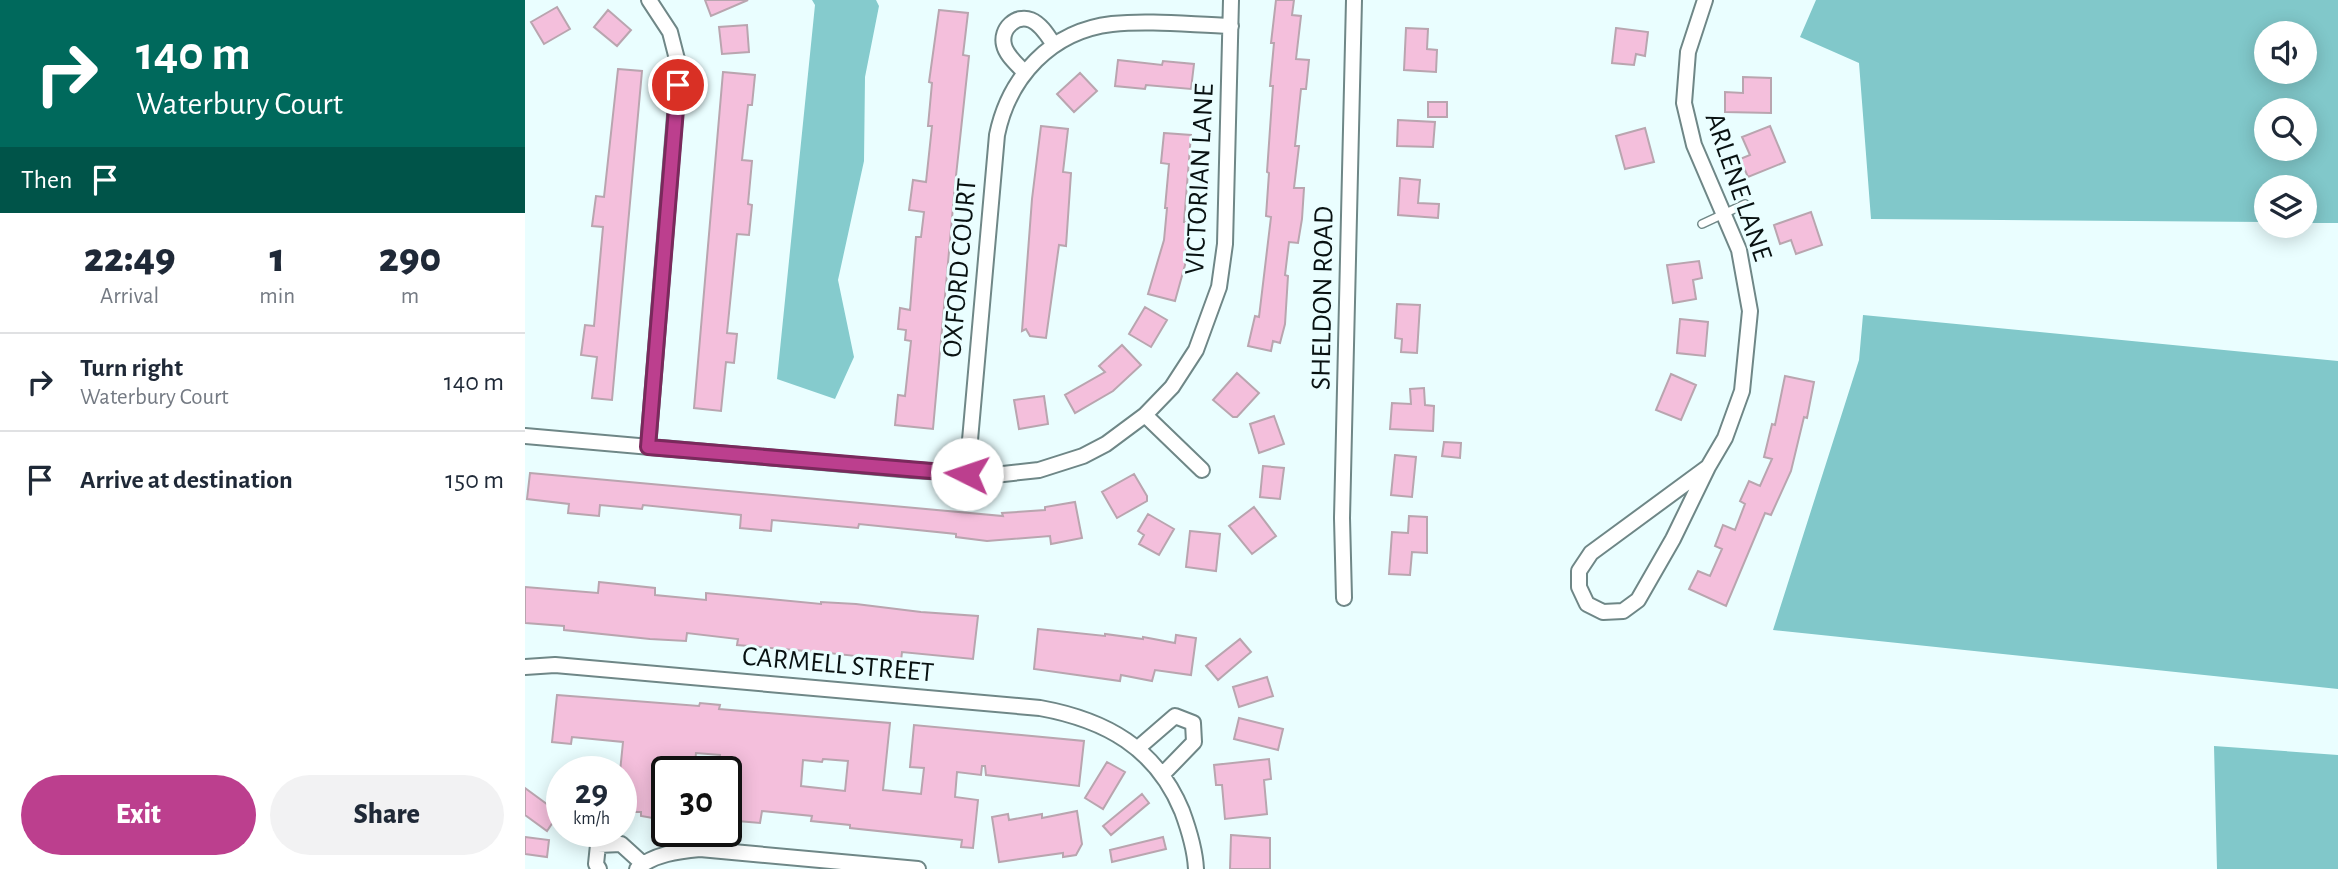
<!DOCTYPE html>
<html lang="en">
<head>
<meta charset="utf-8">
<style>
	:root { --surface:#fff; --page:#f2f2f3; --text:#1f2937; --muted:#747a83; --line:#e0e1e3; --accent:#bc3f8e }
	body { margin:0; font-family:"Alegreya Sans",sans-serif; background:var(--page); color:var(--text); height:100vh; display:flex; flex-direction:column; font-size:26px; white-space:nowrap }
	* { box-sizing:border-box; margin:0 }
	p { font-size:23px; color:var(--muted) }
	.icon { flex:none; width:38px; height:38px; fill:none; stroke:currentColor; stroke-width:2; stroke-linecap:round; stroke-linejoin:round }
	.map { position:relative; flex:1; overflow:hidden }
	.panel { display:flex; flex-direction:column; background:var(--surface); width:525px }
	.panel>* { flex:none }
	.hud { background:#00695c; color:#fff; overflow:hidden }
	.controls { position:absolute; left:1729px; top:21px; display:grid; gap:14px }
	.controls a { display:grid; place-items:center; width:63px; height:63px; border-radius:50%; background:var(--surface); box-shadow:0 4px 18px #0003; font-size:35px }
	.speed { position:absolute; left:21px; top:756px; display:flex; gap:14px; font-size:35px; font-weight:700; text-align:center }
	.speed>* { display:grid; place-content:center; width:91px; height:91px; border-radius:50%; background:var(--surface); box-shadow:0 4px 18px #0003; line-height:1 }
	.speed small { font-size:18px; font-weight:400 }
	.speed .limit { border:4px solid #111; border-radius:10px; background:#fff; color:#111 }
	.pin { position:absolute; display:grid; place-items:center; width:60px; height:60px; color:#fff; margin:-30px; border:4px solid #fff; border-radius:50%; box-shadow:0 2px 7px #0007 }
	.me { position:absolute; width:77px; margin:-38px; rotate:274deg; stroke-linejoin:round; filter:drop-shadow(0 0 5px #0008) }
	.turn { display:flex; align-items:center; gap:24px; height:147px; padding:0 21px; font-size:32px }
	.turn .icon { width:91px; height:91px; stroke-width:2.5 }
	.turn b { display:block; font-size:49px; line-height:60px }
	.then { display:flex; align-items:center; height:66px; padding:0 21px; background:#0003; gap:14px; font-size:26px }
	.eta { display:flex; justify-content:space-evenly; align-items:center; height:119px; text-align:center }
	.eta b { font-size:42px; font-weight:800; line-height:49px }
	.action { display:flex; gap:14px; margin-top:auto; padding:14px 21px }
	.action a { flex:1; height:80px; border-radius:42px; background:var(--accent); color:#fff; font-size:28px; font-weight:800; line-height:80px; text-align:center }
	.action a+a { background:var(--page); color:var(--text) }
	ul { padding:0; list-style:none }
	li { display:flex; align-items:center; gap:21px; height:98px; padding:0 21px; border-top:2px solid var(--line) }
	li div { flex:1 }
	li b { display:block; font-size:26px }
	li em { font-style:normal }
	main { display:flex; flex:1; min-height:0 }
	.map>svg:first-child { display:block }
	.forest { fill:#81c8ca; fill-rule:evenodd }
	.water { fill:#85cbcd }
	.building { fill:#f4bfdc; stroke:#b9a5af; stroke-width:2; fill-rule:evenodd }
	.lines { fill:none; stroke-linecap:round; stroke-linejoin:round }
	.service-casing { stroke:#6f8787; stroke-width:10 }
	.minor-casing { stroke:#6f8787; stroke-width:18 }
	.service { stroke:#fff; stroke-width:7 }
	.minor { stroke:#fff; stroke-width:14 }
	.route-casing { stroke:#7a295c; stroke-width:18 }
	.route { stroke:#bc3f8e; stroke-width:12 }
	.labels { text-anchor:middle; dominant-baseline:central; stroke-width:6; stroke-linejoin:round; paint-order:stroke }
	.street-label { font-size:28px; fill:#091212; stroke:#eafeff }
</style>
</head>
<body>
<main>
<section class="panel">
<div class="hud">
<div class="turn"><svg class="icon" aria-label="right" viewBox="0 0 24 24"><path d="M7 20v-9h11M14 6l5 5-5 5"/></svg><div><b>140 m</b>Waterbury Court</div></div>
<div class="then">Then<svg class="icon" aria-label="arrive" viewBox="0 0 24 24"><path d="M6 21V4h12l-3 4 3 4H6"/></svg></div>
</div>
<div class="eta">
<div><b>22:49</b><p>Arrival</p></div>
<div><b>1</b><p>min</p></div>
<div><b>290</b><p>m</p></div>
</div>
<ul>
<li><svg class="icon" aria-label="right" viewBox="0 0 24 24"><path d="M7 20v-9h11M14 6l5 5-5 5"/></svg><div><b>Turn right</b><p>Waterbury Court</p></div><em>140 m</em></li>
<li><svg class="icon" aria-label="arrive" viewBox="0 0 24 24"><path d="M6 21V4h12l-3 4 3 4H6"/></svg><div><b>Arrive at destination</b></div><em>150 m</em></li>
</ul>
<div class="action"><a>Exit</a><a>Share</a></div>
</section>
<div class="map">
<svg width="1813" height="869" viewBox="0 0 1813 869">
	<rect width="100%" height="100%" fill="#eafeff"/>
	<path class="forest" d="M1291 0H1813V223H1780V187H1741V222L1346 219 1334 63 1275 37ZM1741 33H1780V72H1741ZM1741 110H1780V149H1741Z
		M1338 315 1813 361V689L1248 630 1334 360Z
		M1689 746 1813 755V869H1692Z"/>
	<path class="water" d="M287 0H351L354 6 340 77 339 161 313 280 329 357 310 399 252 379 290 5Z"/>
	<path class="building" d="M180 0H223L186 16Z
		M751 0H769L767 15 776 16 771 59 784 60 781 89H776L770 146H774L769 188H779L777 219 773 243 764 242 760 275 763 276 760 324 755 343 748 341 746 351 723 346 730 316 734 317 746 217 741 216 744 173 742 172 748 86H745L749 43H746Z
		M32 7 45 29 19 44 6 22Z
		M83 10 106 30 92 46 69 27Z
		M414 10 443 13 438 55 444 56 430 185 408 429 370 425 373 395 380 396 386 341 380 340 381 330 373 329 375 308 385 310 391 237H396L399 212 384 210 388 180 401 182 407 126H403L407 83 404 82Z
		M222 25 224 52 197 54 194 27Z
		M881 28 903 29 902 49 912 50 911 72 879 70Z
		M1091 28 1123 32 1120 56 1111 54 1109 65 1087 63Z
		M593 60 637 65 638 61 669 64 666 89 621 85 620 89 590 86Z
		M93 69 117 71 87 400 67 398 72 357 56 355 60 325 69 326 78 227 67 226 71 196 79 197Z
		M198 72 230 75 227 105H223L217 160 227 161 223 204 227 205 224 235 212 234 202 333 212 334 209 363 201 362 196 411 169 408Z
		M555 73 572 91 549 112 532 94Z
		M1218 77 1246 78V113L1200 112V92L1218 93Z
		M903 102H922V117H903Z
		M873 120 910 122 908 147 872 146Z
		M516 126 543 129 538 172 546 173 541 246 534 245 521 338 505 336 501 329 497 331 507 199Z
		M1245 126 1260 162 1223 177 1215 159 1225 155 1217 137Z
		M1120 128 1129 162 1100 169 1091 136Z
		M639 133 666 135 659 222H663L660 265 650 301 623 294 639 240 642 208H640L644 164 636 163Z
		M875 178 895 180 893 203 914 204 913 218 873 215Z
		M1286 212 1297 245 1271 254 1266 240 1255 244 1249 225Z
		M1174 261 1177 278 1168 280 1171 299 1148 303 1142 265Z
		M872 304 895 305 892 353 876 352 877 339 870 338Z
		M620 307 642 320 626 347 604 334Z
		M1155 319 1183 322 1180 356 1152 353Z
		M597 345 616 365 588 391 550 413 540 395 580 372 574 366Z
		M712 373 734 393 712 417H708L688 400Z
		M1146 374 1171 385 1156 420 1131 410Z
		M1260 376 1289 382 1282 418 1279 417 1266 471 1246 515 1240 513 1201 606 1164 589 1173 571 1185 576 1197 549 1190 546 1198 525 1210 530 1220 504 1215 501 1224 481 1235 486 1247 459 1239 457 1247 424 1250 425Z
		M899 388 900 405 909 406 908 431 865 429 867 403 886 404 885 389Z
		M519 396 523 424 494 429 489 400Z
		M749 416 759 444 734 453 725 424Z
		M919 442 936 443 935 458 917 456Z
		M870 455 891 457 887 497 866 495Z
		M738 466 759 468 755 499 735 497Z
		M5 473 478 516 477 513 520 510V507L550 502 557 538 526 544 525 536 462 541 431 537V534L334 524 333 528 247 520 246 531 215 528 216 515 118 505 117 509 75 505 74 516 43 513 44 504 2 499Z
		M609 474 622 496V501L592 518 577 492Z
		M729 507 751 536 727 554 704 526Z
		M623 514 649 529 634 555 614 544 619 535 613 531Z
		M884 516 902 517V553L887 552 885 575 864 574 867 532 883 533Z
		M665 531 695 534 691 571 661 567Z
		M74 582 130 588V595L181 600V593L296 604V602L331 604 396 612 453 616 448 659 377 652 376 661 304 653V658L292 657V652L212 645 213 639 162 633 161 641 125 639 39 630V626L0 623V587L73 593Z
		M513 629 580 636V634L618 639V637L650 643 651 635 671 638 666 675 630 670 627 681 596 675 595 681 509 669Z
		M715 639 726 652 693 680 681 666Z
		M742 677 748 696 714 707 708 687Z
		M32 695 174 706 175 703 195 705 194 709 365 723 358 790 396 794 399 768 385 767 389 725 559 741 554 786 461 775 460 766H457L456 775 432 772 430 797 453 800 448 848 436 847 437 840 325 828V825L286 821 287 816 237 811 235 823 201 820V772H194L195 755 171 753 169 772H132L128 818 116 816V812H96L95 772 98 742 47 737 46 744 27 742ZM298 759 323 761 320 791 276 786 278 760 297 762Z
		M714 718 758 729 753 750 709 739Z
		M744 759 746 779 739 780 742 814 700 819 697 785H691L689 765Z
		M582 762 600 772 578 809 560 798Z
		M0 788 34 813 22 831 0 815Z
		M617 794 624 803 586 835 578 826Z
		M552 811 557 844 551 855 538 857V853L474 862 467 817 483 814 484 820 517 814V818Z
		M706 835 745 838V869H705Z
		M0 837 24 840 22 857 0 854Z
		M638 837 641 849 587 862 585 850Z"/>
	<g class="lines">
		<g class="service-casing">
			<path id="service" d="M1177 224 1220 204"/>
		</g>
		<g class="minor-casing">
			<path id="minor" d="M1180 0 1163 52 1159 103 1169 145 1214 250 1225 311 1217 391 1200 438 1183 467 1148 539 1113 600 1098 611 1078 612 1062 604 1054 587V571L1066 553 1183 467
				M499 72C492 64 481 55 479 45 475 29 491 14 506 20 516 24 523 36 529 45
				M620 415 677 470
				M0 436 387 470 469 475 514 470 558 456 581 444 620 415 647 387 671 350 694 287 700 244 706 0
				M123 447 154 67 145 32 124 0
				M442 474 472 135C484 77 526 31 587 24 626 20 667 25 706 26
				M819 598 817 518 829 0
				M0 667 30 665 515 708C581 720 631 748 657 811 664 830 670 849 671 869
				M613 748 650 716 668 723 669 742 638 774
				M74 869 71 864 73 845 96 844 118 864
				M112 869C128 854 154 851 175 849L393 869"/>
		</g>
		<use href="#service" class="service"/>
		<use href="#minor" class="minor"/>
	</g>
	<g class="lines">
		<g class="route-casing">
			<path id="route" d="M153 85 123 447 442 474"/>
		</g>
		<use href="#route" class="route"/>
	</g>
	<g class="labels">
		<g class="street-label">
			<text transform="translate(675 179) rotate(-87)">VICTORIAN LANE</text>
			<text transform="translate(1213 187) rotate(71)">ARLENE LANE</text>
			<text transform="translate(435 268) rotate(-85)">OXFORD COURT</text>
			<text transform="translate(798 298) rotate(-89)">SHELDON ROAD</text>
			<text transform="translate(313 665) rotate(5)">CARMELL STREET</text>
		</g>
	</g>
</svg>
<div class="controls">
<a><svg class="icon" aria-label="sound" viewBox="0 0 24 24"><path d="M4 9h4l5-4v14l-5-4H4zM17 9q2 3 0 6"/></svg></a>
<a><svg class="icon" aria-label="search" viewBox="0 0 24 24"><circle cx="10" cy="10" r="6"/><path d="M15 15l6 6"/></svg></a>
<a><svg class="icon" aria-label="layers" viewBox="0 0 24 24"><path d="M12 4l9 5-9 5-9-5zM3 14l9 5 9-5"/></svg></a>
</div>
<div class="speed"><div>29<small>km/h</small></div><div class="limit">30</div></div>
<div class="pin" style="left:153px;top:85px;background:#d93025"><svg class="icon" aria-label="arrive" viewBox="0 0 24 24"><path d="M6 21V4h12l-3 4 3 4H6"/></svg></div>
<svg class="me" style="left:442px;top:474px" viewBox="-20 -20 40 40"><circle r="19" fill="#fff"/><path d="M0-13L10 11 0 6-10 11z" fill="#bc3f8e"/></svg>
</div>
</main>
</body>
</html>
